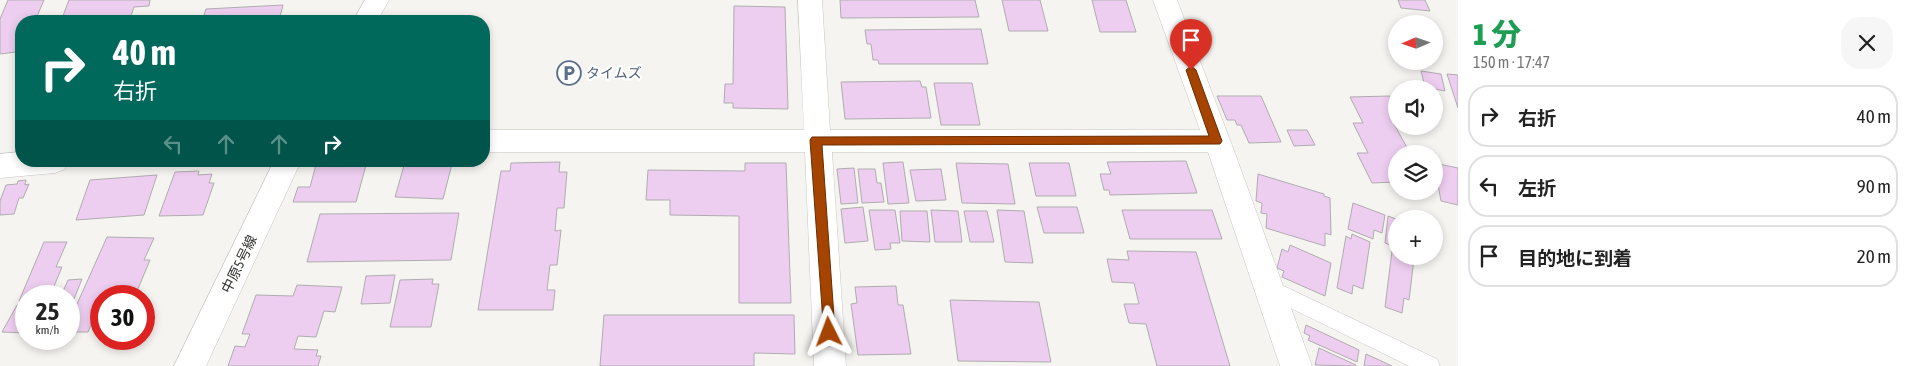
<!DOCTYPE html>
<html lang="ja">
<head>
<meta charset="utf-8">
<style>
	:root { --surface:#fff; --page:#f6f6f6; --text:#222; --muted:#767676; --line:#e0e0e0 }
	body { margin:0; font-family:"Asap Condensed","Noto Sans JP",sans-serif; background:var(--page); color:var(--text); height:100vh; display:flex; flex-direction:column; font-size:19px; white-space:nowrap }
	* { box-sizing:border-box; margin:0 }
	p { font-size:16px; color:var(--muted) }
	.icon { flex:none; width:28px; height:28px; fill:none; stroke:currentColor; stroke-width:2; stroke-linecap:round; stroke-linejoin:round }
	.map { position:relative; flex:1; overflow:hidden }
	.panel { display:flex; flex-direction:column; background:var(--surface); width:450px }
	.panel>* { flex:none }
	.guide { position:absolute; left:15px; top:15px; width:475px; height:152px; border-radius:20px; box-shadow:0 2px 8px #0003; background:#00695c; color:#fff; overflow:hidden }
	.needle { width:32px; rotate:268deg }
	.controls { position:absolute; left:1388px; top:15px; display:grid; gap:10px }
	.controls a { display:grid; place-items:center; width:55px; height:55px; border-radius:50%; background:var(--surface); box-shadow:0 2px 8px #0003; font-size:25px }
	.speed { position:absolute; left:15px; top:285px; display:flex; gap:10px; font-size:25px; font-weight:700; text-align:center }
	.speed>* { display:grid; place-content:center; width:65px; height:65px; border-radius:50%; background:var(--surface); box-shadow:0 2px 8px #0003; line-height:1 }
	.speed small { font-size:12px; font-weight:400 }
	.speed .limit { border:8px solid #d22; background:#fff; color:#111 }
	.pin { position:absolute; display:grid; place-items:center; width:42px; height:42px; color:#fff; margin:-51px -21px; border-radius:50% 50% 50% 0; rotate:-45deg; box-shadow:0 0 5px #0007 }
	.pin .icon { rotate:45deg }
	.me { position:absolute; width:55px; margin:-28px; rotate:357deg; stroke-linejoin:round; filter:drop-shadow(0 0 4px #0008) }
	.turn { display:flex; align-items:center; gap:18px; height:105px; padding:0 15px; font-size:22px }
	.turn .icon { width:65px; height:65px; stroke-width:2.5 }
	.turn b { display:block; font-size:35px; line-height:42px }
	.lanes { display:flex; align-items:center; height:48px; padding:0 15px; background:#0003; justify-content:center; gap:25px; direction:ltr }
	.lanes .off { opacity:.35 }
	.round { display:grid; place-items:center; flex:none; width:52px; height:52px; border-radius:20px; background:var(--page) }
	.headline { display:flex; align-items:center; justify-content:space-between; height:85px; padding:0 15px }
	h1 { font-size:30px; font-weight:800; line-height:38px; color:#1e9e55 }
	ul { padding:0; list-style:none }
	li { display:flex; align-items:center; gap:15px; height:62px; margin:0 10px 8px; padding:0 5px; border:2px solid var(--line); border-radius:20px }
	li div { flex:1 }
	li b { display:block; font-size:19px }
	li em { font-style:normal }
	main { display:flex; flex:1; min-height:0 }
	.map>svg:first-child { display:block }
	.building { fill:#eecef0; stroke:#afacaf }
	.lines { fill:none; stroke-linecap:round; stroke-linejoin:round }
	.lane-casing { stroke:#c7c6c2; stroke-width:1 }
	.street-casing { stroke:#c7c6c2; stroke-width:1 }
	.lane { fill:#fff; fill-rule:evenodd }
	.street { fill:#fff; fill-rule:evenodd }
	.route { fill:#a54400; stroke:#6b2c00 }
	.labels { text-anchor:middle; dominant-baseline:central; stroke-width:4.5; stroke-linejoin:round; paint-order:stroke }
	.service-label { font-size:14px; fill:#4e5e75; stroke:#fff; text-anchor:start }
	.street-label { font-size:14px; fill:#30302e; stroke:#fff }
</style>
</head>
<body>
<main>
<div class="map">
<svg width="1458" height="366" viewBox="0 0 1458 366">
	<rect width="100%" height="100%" fill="#f5f4f1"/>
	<path class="building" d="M8 0H44L35 21H21V45L16 52 0 54V19Z
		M69 0H150L149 6 134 7 131 16 61 21Z
		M840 0H975L979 17 841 18Z
		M1002 0H1040L1048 31H1009Z
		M1092 0H1126L1136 32H1100Z
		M1398 0H1425L1430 11 1401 8Z
		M283 5 279 21H202L206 9Z
		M734 6 785 7 788 109 733 108V103H724L725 84H733Z
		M981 29 988 64H879L878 60H873L871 44H867L865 30Z
		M1421 71 1441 74 1445 91 1425 87Z
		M1447 74 1458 75V108Z
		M920 81 922 87H926L931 118 845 119 841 82Z
		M934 83H972L980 125H941Z
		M1217 96H1261L1281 142 1249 143 1241 125H1237L1235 120H1227Z
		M1390 96 1396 108V124H1394L1410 153H1396V182L1372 183 1357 153H1368L1353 123H1363L1350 97Z
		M1287 130H1307L1315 145 1294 146Z
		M317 161H350L349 165H366L356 202H293L298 187H310Z
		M1186 161 1197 193 1110 195 1109 190H1104L1100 174H1111L1107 162Z
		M405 162 452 164 443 199 395 197Z
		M560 162 559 172H567L564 208H557L555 231 561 230 557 265H550L547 290H555L553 310H478L501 171H510L511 163Z
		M903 162 909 203 888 204 883 163Z
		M745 163H786L791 303H739V216L670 215V200H646L648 170 745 171Z
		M956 163 1008 164 1015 204 962 203Z
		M1029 163H1069L1076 196H1036Z
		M1434 163 1458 168V205L1441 201Z
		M854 168 858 203 841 204 837 169Z
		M858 169H875L877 183H881L884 202 862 203Z
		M941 169 946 200 916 201 910 170Z
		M199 171 198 175 212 174 209 183H214L203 215 159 216 175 172Z
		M1258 174 1324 194V196L1330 198 1331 235 1325 233V246L1266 228 1267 214 1261 213 1262 203 1256 201Z
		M157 175 144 215 76 220 90 180Z
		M26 180 25 185 29 184 23 198H19L14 214 0 215V201L6 185 17 184 18 181Z
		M1353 203 1385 215 1382 233 1374 230 1373 239 1348 229Z
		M863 207 868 241 845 243 841 209Z
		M1037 207H1077L1084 233H1044Z
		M869 210H895L900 243H890L891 249 875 250Z
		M931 210 958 211 962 242H935Z
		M997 210 1024 211 1033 263 1005 262Z
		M1122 210H1212L1222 239H1130Z
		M900 211H927L930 242 902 241Z
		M964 211H987L994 242H970Z
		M459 213 451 260 307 262 320 214Z
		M1388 216 1396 219V247L1385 243Z
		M1352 234 1370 242 1363 289 1353 285 1352 294 1337 288 1346 236 1351 239Z
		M107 237 154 238 144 260H150L135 296H101V325H91L88 332H69V322Z
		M44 242H67L56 267H62L50 296H26V300L19 301Z
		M1290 245 1331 263 1325 296 1282 277 1284 271 1277 268 1282 249 1288 252Z
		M1127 251 1196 252 1230 366H1157L1146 324 1129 323 1124 304H1139L1134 283 1112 282 1107 259 1129 260Z
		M1392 251 1396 252V256L1414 259 1409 300 1404 298 1402 313 1385 307Z
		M395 275 390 303 361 304 366 276Z
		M82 279 74 299 61 296 68 280Z
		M433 279 432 284H439L431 327H390L400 280Z
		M297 285 342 287 335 312 324 311 316 337 298 336 294 349 318 350 316 356H321L318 366H228L235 346 245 347 250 334H242L256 295 293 296Z
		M896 286 898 305H903L911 354 858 355 851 304 857 303 855 287Z
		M950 300 1039 302 1051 362 958 361Z
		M17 305H26V333L2 332Z
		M604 315H794L795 354 754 353V366H600Z
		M1306 325 1359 350 1357 362 1308 340 1310 336 1304 333Z
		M1319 348 1356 365V366L1315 365Z
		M1366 354 1392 366H1364Z"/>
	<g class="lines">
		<g class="lane-casing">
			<path id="lane" d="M1269 279 1437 359 1440 366H1409L1262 294 1260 288 1262 282Z"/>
		</g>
		<g class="street-casing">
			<path id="street" d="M365 0H389L377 21H353Z
				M798 0H822L830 130H1200L1153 0H1177L1236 156 1312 366H1280L1208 152H832L846 366H814L805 152H484V130H804Z
				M21 152V161H68L65 169 55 173 0 178V154Z
				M274 161H301L206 366H174Z"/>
		</g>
		<use href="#lane" class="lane"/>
		<use href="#street" class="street"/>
	</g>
	<path class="route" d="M1191 66 1196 70 1222 141 1220 144 822 145 835 332 833 336 829 338 824 336 810 140 812 137 1209 136 1186 70Z"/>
	<defs>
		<g id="parking-ring" transform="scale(1.25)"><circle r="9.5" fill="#fff" stroke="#5c6f8a" stroke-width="1.5"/><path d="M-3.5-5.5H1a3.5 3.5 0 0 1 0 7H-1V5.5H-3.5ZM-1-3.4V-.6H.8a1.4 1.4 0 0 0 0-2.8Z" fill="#5c6f8a"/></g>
	</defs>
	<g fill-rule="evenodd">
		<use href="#parking-ring" x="569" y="73"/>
	</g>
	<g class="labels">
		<g class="service-label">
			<text x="586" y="73">タイムズ</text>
		</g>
		<g class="street-label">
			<text transform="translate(239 264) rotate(-64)">中原5号線</text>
		</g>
	</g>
</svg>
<div class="controls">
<a><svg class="needle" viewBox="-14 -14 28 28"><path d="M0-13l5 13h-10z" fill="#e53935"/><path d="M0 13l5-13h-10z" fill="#767676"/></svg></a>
<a><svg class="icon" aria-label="sound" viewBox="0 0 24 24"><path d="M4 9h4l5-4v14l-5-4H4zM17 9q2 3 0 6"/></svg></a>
<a><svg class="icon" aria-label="layers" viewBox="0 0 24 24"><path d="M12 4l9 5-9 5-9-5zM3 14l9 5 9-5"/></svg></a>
<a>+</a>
</div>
<div class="speed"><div>25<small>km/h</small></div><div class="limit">30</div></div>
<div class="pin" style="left:1191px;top:70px;background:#d93025"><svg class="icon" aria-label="arrive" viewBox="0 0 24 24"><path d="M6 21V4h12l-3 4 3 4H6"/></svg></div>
<svg class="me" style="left:829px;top:332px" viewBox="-20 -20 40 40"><path d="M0-17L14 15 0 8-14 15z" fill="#a54400" stroke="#fff" stroke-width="4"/></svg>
<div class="guide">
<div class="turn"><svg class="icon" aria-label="right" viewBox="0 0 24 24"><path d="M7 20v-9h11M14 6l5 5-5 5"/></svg><div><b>40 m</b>右折</div></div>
<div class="lanes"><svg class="icon off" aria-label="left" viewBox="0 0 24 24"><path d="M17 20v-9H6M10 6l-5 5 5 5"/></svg><svg class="icon off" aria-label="ahead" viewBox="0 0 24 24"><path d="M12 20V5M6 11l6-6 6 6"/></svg><svg class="icon off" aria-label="ahead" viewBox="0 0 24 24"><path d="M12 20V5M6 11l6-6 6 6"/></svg><svg class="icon" aria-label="right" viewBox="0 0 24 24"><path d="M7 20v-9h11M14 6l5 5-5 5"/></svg></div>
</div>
</div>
<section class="panel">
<div class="headline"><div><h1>1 分</h1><p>150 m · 17:47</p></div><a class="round"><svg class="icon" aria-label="close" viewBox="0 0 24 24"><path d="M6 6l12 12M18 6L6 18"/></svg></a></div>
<ul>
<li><svg class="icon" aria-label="right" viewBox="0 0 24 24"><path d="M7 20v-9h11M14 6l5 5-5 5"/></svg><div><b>右折</b></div><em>40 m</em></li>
<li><svg class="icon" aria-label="left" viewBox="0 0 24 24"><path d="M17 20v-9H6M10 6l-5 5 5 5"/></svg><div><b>左折</b></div><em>90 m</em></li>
<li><svg class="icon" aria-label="arrive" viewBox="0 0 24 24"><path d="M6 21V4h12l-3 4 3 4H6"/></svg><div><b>目的地に到着</b></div><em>20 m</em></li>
</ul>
</section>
</main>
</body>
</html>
